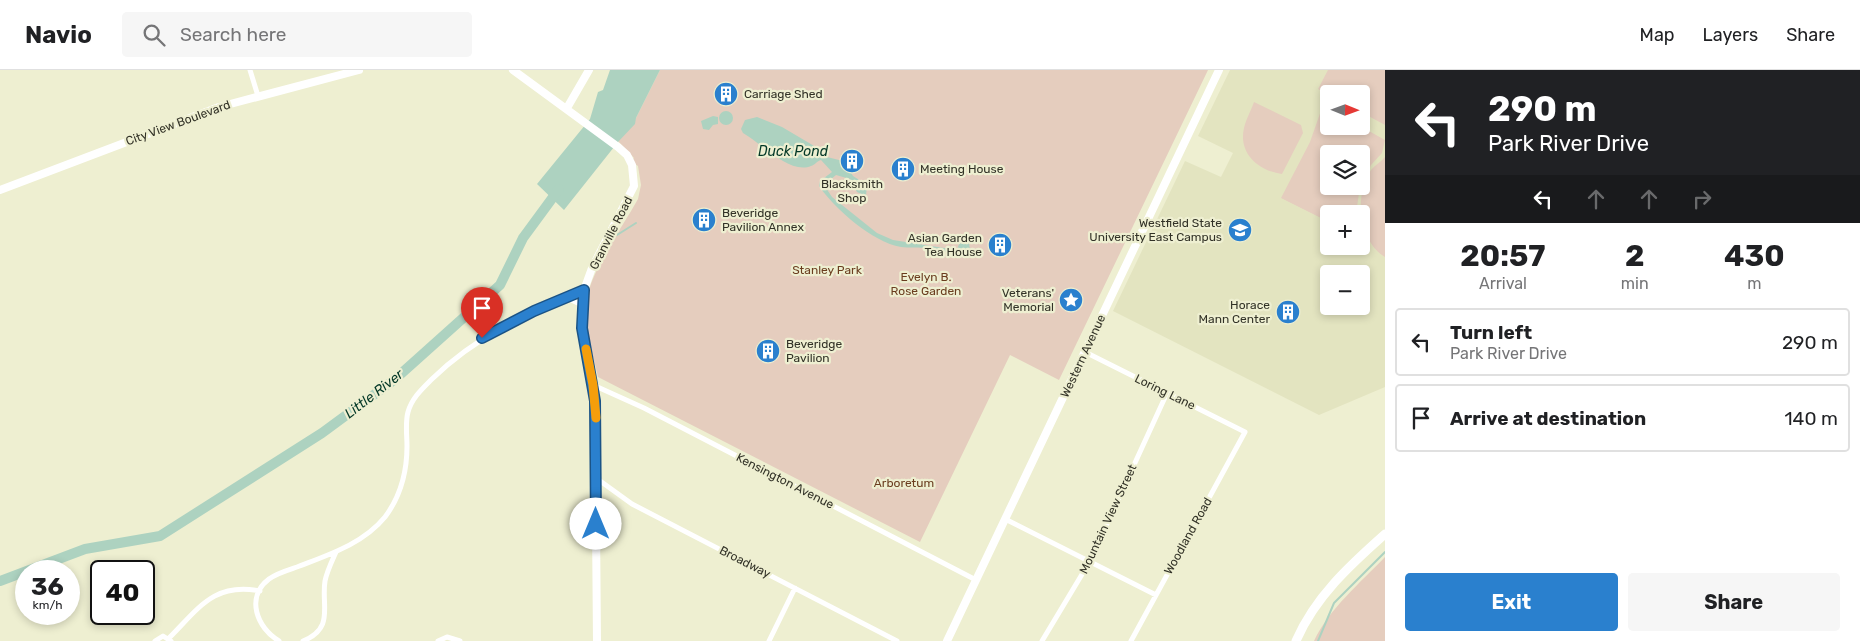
<!DOCTYPE html>
<html lang="en">
<head>
<meta charset="utf-8">
<style>
	:root { --surface:#fff; --page:#f6f6f6; --text:#202124; --muted:#757577; --line:#e0e0e0; --accent:#2a80ce }
	body { margin:0; font-family:Rubik,sans-serif; background:var(--page); color:var(--text); height:100vh; display:flex; flex-direction:column; font-size:19px; white-space:nowrap }
	* { box-sizing:border-box; margin:0 }
	p { font-size:16px; color:var(--muted) }
	.icon { flex:none; width:28px; height:28px; fill:none; stroke:currentColor; stroke-width:2; stroke-linecap:round; stroke-linejoin:round }
	.map { position:relative; flex:1; overflow:hidden }
	.sheet { display:flex; flex-direction:column; background:var(--surface); width:475px }
	.sheet>* { flex:none }
	.hud { background:#202124; color:#fff; overflow:hidden }
	.needle { width:32px; rotate:91deg }
	.fabs { position:absolute; left:1320px; top:15px; display:grid; gap:10px }
	.fabs a { display:grid; place-items:center; width:50px; height:50px; border-radius:5px; background:var(--surface); box-shadow:0 2px 8px #0003; font-size:25px }
	.speed { position:absolute; left:15px; top:490px; display:flex; gap:10px; font-size:25px; font-weight:700; text-align:center }
	.speed>* { display:grid; place-content:center; width:65px; height:65px; border-radius:50%; background:var(--surface); box-shadow:0 2px 8px #0003; line-height:1 }
	.speed small { font-size:12px; font-weight:400 }
	.speed .limit { border:2px solid #111; border-radius:8px; background:#fff; color:#111 }
	.pin { position:absolute; display:grid; place-items:center; width:42px; height:42px; color:#fff; margin:-51px -21px; border-radius:50% 50% 50% 0; rotate:-45deg; box-shadow:0 0 5px #0007 }
	.pin .icon { rotate:45deg }
	.me { position:absolute; width:55px; margin:-28px; rotate:0deg; stroke-linejoin:round; filter:drop-shadow(0 0 4px #0008) }
	.turn { display:flex; align-items:center; gap:18px; height:105px; padding:0 20px; font-size:22px }
	.turn .icon { width:65px; height:65px; stroke-width:2.5 }
	.turn b { display:block; font-size:35px; line-height:42px }
	.lanes { display:flex; align-items:center; height:48px; padding:0 20px; background:#0003; justify-content:center; gap:25px; direction:ltr }
	.lanes .off { opacity:.35 }
	.eta { display:flex; justify-content:space-evenly; align-items:center; height:85px; text-align:center }
	.eta b { font-size:30px; font-weight:700; line-height:35px }
	.primary-button { display:flex; gap:10px; margin-top:auto; padding:10px 20px }
	.primary-button a { flex:1; height:58px; border-radius:5px; background:var(--accent); color:#fff; font-size:20px; font-weight:700; line-height:58px; text-align:center }
	.primary-button a+a { background:var(--page); color:var(--text) }
	ul { padding:0; list-style:none }
	li { display:flex; align-items:center; gap:15px; height:68px; margin:0 10px 8px; padding:0 10px; border:2px solid var(--line); border-radius:5px }
	li div { flex:1 }
	li b { display:block; font-size:19px }
	li em { font-style:normal }
	header { display:flex; align-items:center; gap:30px; box-sizing:border-box; height:70px; padding:0 25px; background:var(--surface); border-bottom:1px solid var(--line) }
	header strong { font-size:24px }
	nav { display:flex; gap:28px; margin-inline-start:auto; font-size:18px }
	.search { width:350px; height:45px; background:var(--page); display:flex; align-items:center; gap:12px; box-sizing:border-box; padding:0 18px; border-radius:5px; color:var(--muted); font-size:19px }
	main { display:flex; flex:1; min-height:0 }
	.map>svg:first-child { display:block }
	.built { fill:#e3e4c0; fill-rule:evenodd }
	.green { fill:#e5cdbe }
	.water { fill:#add2c0 }
	.lines { fill:none; stroke-linecap:round; stroke-linejoin:round }
	.stream { stroke:#add2c0; stroke-width:2 }
	.river { stroke:#add2c0; stroke-width:10 }
	.street { stroke:#fff; stroke-width:5 }
	.secondary { stroke:#fff; stroke-width:8 }
	.primary { stroke:#fff; stroke-width:9 }
	.route-casing { stroke:#1b5386; stroke-width:12 }
	.route { stroke:#2a80ce; stroke-width:9 }
	.slow { stroke:#f59e0b; stroke-width:9 }
	.labels { text-anchor:middle; dominant-baseline:central; stroke-width:4.5; stroke-linejoin:round; paint-order:stroke }
	.poi-label { font-size:12px; fill:#323227; stroke:#eeefd1; text-anchor:start }
	.street-label { font-size:12px; fill:#323227; stroke:#eeefd1 }
	.park-label { font-size:12px; fill:#6a3d1f; stroke:#eeefd1 }
	.water-label { font-size:14px; font-style:italic; fill:#033827; stroke:#eeefd1 }
</style>
</head>
<body>
<header>
<strong>Navio</strong>
<div class="search"><svg class="icon" aria-label="search" viewBox="0 0 24 24"><circle cx="10" cy="10" r="6"/><path d="M15 15l6 6"/></svg>Search here</div>
<nav><a>Map</a><a>Layers</a><a>Share</a></nav>
</header>
<main>
<div class="map">
<svg width="1385" height="571" viewBox="0 0 1385 571">
	<rect width="100%" height="100%" fill="#eeefd1"/>
	<path class="built" d="M1230 0H1385V317L1319 345 1113 241 1185 91 1221 107 1233 83 1198 66ZM1329 24H1361V56H1329ZM1329 84H1361V116H1329ZM1329 144H1361V176H1329ZM1329 204H1361V236H1329Z"/>
	<path class="green" d="M660 0H1208L1059 310 1010 285 920 472 598 307C593 284 584 259 586 235 588 204 622 158 638 129L641 115 638 96 631 91 634 88 618 71 634 52Z
		M1328 0H1385V55L1361 42V24L1329 25 1318 19Z
		M1254 32 1301 55 1303 63 1282 104C1259 101 1238 84 1244 58 1246 49 1251 41 1254 32Z
		M1324 32 1329 38V56H1360L1385 70 1382 83 1371 95 1361 114V84H1329V116H1360L1356 144H1329V152L1281 128 1310 72Z
		M1385 87V187C1358 171 1354 124 1371 100 1375 95 1381 92 1385 87Z
		M1385 487V571H1314C1329 539 1361 512 1385 487Z"/>
	<path class="water" d="M610 0H660L636 48 635 54 618 72 564 140 537 114 590 49 598 22 603 20Z
		M719 48a7 7 0 1 1 14 0a7 7 0 1 1-14 0Z
		M713 46 718 47V54L713 55 709 60 703 59 701 51Z
		M757 47 782 57 821 80 823 86 843 91 853 106 867 115 866 126 857 122 850 109 836 105 824 115 832 127 877 163 893 170 957 180 959 174 964 171 969 172 970 181C954 186 940 180 924 178 917 177 909 178 901 177 872 172 835 139 819 116L820 111 832 102 821 90C817 91 815 95 811 96 790 105 761 73 743 63L741 59 745 50Z"/>
	<g class="lines">
		<path class="stream" d="M617 165 636 153
			M1318 571 1334 533 1385 482"/>
		<path class="river" d="M0 511 85 479 160 466 322 363 394 310 500 215 523 168 559 119"/>
		<path class="street" d="M250 0 258 26
			M565 227 582 235
			M1085 282 1245 362 1131 571
			M593 315 644 338 976 510
			M596 408 632 434 897 571
			M1005 449 1156 525
			M169 568C199 538 214 512 260 521
			M155 571 163 566 171 571
			M279 571C257 558 245 527 269 509 277 503 288 500 297 497 328 485 363 474 385 447 400 427 407 401 407 376 407 365 405 353 408 342 412 328 422 319 432 309 475 267 528 242 584 220
			M303 571C335 558 321 536 325 511 327 501 332 491 336 482
			M438 571 447 567 460 571
			M769 571 795 518
			M1042 571 1090 491 1167 323"/>
		<path class="secondary" d="M513 0 618 77 627 85 632 95 634 116 592 198 584 220 582 238V258L595 331 597 571
			M567 38 589 0
			M0 120 219 37 359 0
			M947 571 1219 0"/>
		<path class="primary" d="M1296 571C1315 527 1350 495 1385 464"/>
	</g>
	<g class="lines">
		<g class="route-casing">
			<path id="route" d="M482 268 534 241 584 220 582 258 595 331 596 454"/>
		</g>
		<use href="#route" class="route"/>
		<path class="slow" d="M586 279 593 315 596 348"/>
	</g>
	<defs>
		<g id="building-disc" transform="scale(1.25)"><circle r="9.5" fill="#2a80ce" stroke="#eeefd1"/><path d="M-4-6H4V6H1V3H-1V6H-4ZM-2.5-4.3h1.7v1.8h-1.7ZM.8-4.3h1.7v1.8H.8ZM-2.5-1h1.7V.8h-1.7ZM.8-1h1.7V.8H.8Z" fill="#fff"/></g>
		<g id="university-disc" transform="scale(1.25)"><circle r="9.5" fill="#2a80ce" stroke="#eeefd1"/><path d="M0-5L7-2L0 1L-7-2ZM-4 1L0 2.5L4 1V4Q0 6-4 4Z" fill="#fff"/></g>
		<g id="sight-disc" transform="scale(1.25)"><circle r="9.5" fill="#2a80ce" stroke="#eeefd1"/><path d="M0-6L1.8-2.2L6-1.7L2.9 1.2L3.7 5.4L0 3.3L-3.7 5.4L-2.9 1.2L-6-1.7L-1.8-2.2Z" fill="#fff"/></g>
	</defs>
	<g fill-rule="evenodd">
		<use href="#building-disc" x="726" y="24"/>
		<use href="#building-disc" x="852" y="91"/>
		<use href="#building-disc" x="903" y="99"/>
		<use href="#building-disc" x="704" y="150"/>
		<use href="#university-disc" x="1240" y="160"/>
		<use href="#building-disc" x="1000" y="175"/>
		<use href="#sight-disc" x="1071" y="230"/>
		<use href="#building-disc" x="1288" y="242"/>
		<use href="#building-disc" x="768" y="281"/>
	</g>
	<g class="labels">
		<g class="poi-label">
			<text x="744" y="24">Carriage Shed</text>
			<text x="920" y="99">Meeting House</text>
			<text x="852" y="114" text-anchor="middle">Blacksmith<tspan x="852" dy="14">Shop</tspan></text>
			<text x="722" y="143">Beveridge<tspan x="722" dy="14">Pavilion Annex</tspan></text>
			<text x="1222" y="153" text-anchor="end">Westfield State<tspan x="1222" dy="14">University East Campus</tspan></text>
			<text x="982" y="168" text-anchor="end">Asian Garden<tspan x="982" dy="14">Tea House</tspan></text>
			<text x="1054" y="223" text-anchor="end">Veterans'<tspan x="1054" dy="14">Memorial</tspan></text>
			<text x="1270" y="235" text-anchor="end">Horace<tspan x="1270" dy="14">Mann Center</tspan></text>
			<text x="786" y="274">Beveridge<tspan x="786" dy="14">Pavilion</tspan></text>
		</g>
		<g class="street-label">
			<text transform="translate(178 53) rotate(-20)">City View Boulevard</text>
			<text transform="translate(611 163) rotate(-63)">Granville Road</text>
			<text transform="translate(1083 286) rotate(-65)">Western Avenue</text>
			<text transform="translate(1165 322) rotate(26)">Loring Lane</text>
			<text transform="translate(785 411) rotate(27)">Kensington Avenue</text>
			<text transform="translate(1108 449) rotate(-65)">Mountain View Street</text>
			<text transform="translate(1188 466) rotate(-61)">Woodland Road</text>
			<text transform="translate(745 492) rotate(27)">Broadway</text>
		</g>
		<g class="park-label">
			<text x="827" y="200">Stanley Park</text>
			<text x="926" y="207">Evelyn B.<tspan x="926" dy="14">Rose Garden</tspan></text>
			<text x="904" y="413">Arboretum</text>
		</g>
		<g class="water-label">
			<text x="793" y="81">Duck Pond</text>
			<text transform="translate(374 324) rotate(-38)">Little River</text>
		</g>
	</g>
</svg>
<div class="fabs">
<a><svg class="needle" viewBox="-14 -14 28 28"><path d="M0-13l5 13h-10z" fill="#e53935"/><path d="M0 13l5-13h-10z" fill="#757577"/></svg></a>
<a><svg class="icon" aria-label="layers" viewBox="0 0 24 24"><path d="M12 4l9 5-9 5-9-5zM3 14l9 5 9-5"/></svg></a>
<a>+</a>
<a>−</a>
</div>
<div class="speed"><div>36<small>km/h</small></div><div class="limit">40</div></div>
<div class="pin" style="left:482px;top:268px;background:#d93025"><svg class="icon" aria-label="arrive" viewBox="0 0 24 24"><path d="M6 21V4h12l-3 4 3 4H6"/></svg></div>
<svg class="me" style="left:596px;top:454px" viewBox="-20 -20 40 40"><circle r="19" fill="#fff"/><path d="M0-13L10 11 0 6-10 11z" fill="#2a80ce"/></svg>
</div>
<section class="sheet">
<div class="hud">
<div class="turn"><svg class="icon" aria-label="left" viewBox="0 0 24 24"><path d="M17 20v-9H6M10 6l-5 5 5 5"/></svg><div><b>290 m</b>Park River Drive</div></div>
<div class="lanes"><svg class="icon" aria-label="left" viewBox="0 0 24 24"><path d="M17 20v-9H6M10 6l-5 5 5 5"/></svg><svg class="icon off" aria-label="ahead" viewBox="0 0 24 24"><path d="M12 20V5M6 11l6-6 6 6"/></svg><svg class="icon off" aria-label="ahead" viewBox="0 0 24 24"><path d="M12 20V5M6 11l6-6 6 6"/></svg><svg class="icon off" aria-label="right" viewBox="0 0 24 24"><path d="M7 20v-9h11M14 6l5 5-5 5"/></svg></div>
</div>
<div class="eta">
<div><b>20:57</b><p>Arrival</p></div>
<div><b>2</b><p>min</p></div>
<div><b>430</b><p>m</p></div>
</div>
<ul>
<li><svg class="icon" aria-label="left" viewBox="0 0 24 24"><path d="M17 20v-9H6M10 6l-5 5 5 5"/></svg><div><b>Turn left</b><p>Park River Drive</p></div><em>290 m</em></li>
<li><svg class="icon" aria-label="arrive" viewBox="0 0 24 24"><path d="M6 21V4h12l-3 4 3 4H6"/></svg><div><b>Arrive at destination</b></div><em>140 m</em></li>
</ul>
<div class="primary-button"><a>Exit</a><a>Share</a></div>
</section>
</main>
</body>
</html>
